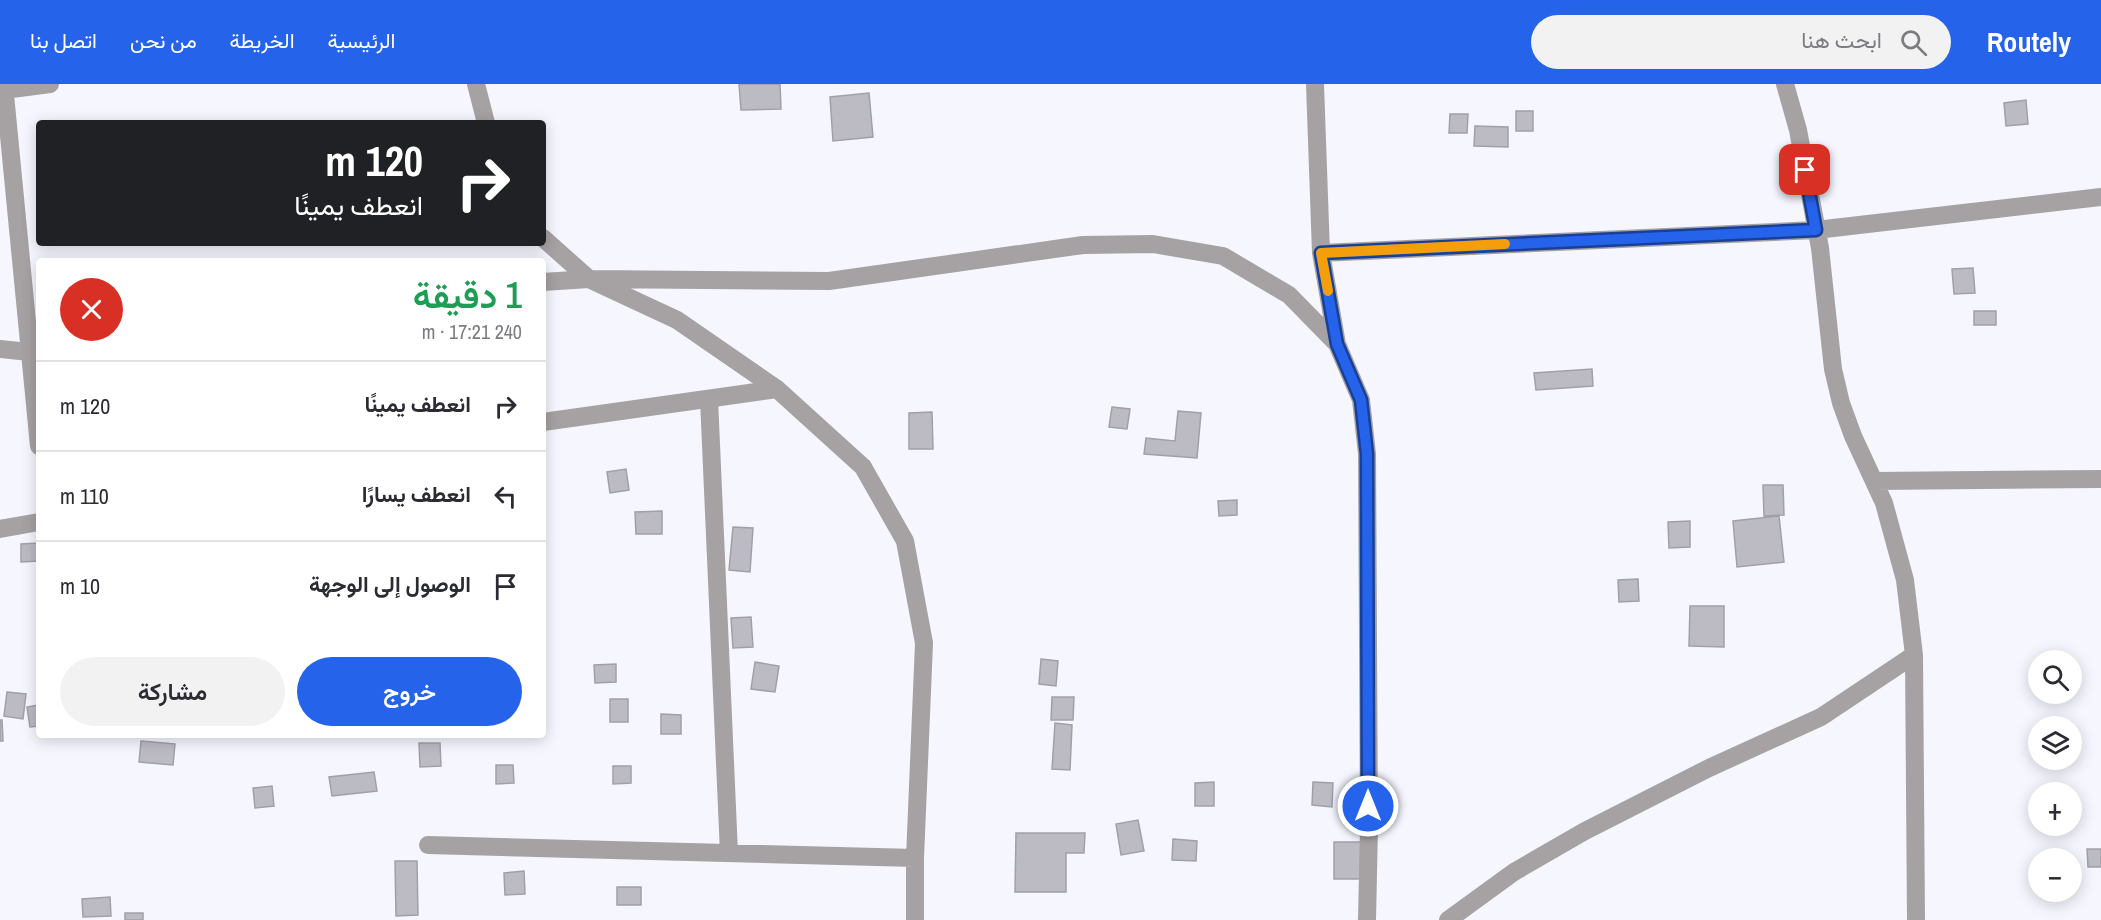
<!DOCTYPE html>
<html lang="ar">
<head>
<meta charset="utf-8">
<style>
	:root { --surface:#fff; --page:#f2f2f3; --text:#2b2b33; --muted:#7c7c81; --line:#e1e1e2; --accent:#2563eb }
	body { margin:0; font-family:"Archivo Narrow",Vazirmatn,sans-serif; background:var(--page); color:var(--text); direction:rtl; height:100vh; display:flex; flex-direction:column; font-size:22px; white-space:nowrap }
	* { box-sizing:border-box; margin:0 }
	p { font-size:20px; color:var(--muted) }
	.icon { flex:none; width:33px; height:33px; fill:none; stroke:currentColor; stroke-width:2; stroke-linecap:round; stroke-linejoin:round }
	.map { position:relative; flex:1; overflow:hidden; direction:ltr }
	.drawer { position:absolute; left:36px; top:174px; width:510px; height:480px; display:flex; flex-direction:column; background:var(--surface); border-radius:6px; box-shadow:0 3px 15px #0003; direction:rtl }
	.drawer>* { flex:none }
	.hud { position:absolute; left:36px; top:36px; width:510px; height:126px; border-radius:6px; box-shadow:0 3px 15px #0003; direction:rtl; background:#202124; color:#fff; overflow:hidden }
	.tools { position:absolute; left:2028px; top:566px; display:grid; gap:12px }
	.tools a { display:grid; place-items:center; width:54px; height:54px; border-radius:50%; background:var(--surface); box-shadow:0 3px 15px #0003; font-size:30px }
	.pin { position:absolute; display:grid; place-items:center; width:51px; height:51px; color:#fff; margin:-26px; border-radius:12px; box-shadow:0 3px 9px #0006 }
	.me { position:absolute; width:66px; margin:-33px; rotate:0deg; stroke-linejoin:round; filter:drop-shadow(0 0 4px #0008) }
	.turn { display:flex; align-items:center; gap:21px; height:126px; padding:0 24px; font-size:27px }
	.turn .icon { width:78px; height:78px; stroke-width:2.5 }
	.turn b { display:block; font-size:42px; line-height:51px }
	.round { display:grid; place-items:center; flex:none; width:63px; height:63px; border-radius:32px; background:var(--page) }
	.head { display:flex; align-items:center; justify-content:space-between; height:102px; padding:0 24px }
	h1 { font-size:36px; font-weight:600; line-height:45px; color:#1e9e55 }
	.cta { display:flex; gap:12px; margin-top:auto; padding:12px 24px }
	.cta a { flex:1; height:69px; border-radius:36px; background:var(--accent); color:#fff; font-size:24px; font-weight:600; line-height:69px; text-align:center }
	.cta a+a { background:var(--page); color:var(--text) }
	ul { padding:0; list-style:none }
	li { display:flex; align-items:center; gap:18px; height:90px; padding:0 24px; border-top:2px solid var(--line) }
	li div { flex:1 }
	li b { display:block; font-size:22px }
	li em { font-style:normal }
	header { display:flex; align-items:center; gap:36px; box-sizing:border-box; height:84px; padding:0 30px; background:var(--accent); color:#fff }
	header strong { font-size:28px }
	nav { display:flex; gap:33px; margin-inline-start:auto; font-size:21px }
	.search { width:420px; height:54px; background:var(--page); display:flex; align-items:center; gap:15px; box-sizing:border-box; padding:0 21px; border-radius:33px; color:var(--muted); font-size:22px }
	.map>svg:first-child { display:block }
	.building { fill:#bcbbc3; stroke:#a1a0a8; stroke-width:1.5 }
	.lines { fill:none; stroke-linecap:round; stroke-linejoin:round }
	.minor { stroke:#a6a1a2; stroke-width:18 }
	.route-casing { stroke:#184099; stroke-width:15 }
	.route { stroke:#2563eb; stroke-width:10 }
	.slow { stroke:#f59e0b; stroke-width:10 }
</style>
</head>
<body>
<header>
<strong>Routely</strong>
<div class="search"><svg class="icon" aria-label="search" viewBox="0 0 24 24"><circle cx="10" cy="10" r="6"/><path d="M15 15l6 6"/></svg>ابحث هنا</div>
<nav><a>الرئيسية</a><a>الخريطة</a><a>من نحن</a><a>اتصل بنا</a></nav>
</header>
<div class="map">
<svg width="2101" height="836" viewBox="0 0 2101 836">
	<rect width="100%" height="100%" fill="#f6f6ff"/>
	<path class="building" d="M739 0H780L781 25 741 26Z
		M869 9 873 53 833 57 830 13Z
		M2026 16 2028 40 2006 42 2004 19Z
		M1516 27H1533V47H1516Z
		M1450 30H1468L1467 49H1449Z
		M1475 42 1508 43V63L1474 62Z
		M1973 184 1975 209 1954 210 1952 185Z
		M1974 227H1996V241H1974Z
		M1592 285 1593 302 1536 306 1534 289Z
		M1112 323 1130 325 1127 345 1109 343Z
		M1178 327 1201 329 1197 374 1144 370 1146 354 1175 357Z
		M932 328 933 365H909V329Z
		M626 385 629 406 610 409 607 388Z
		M1763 401H1783L1784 431 1764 432Z
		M1237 416V431L1219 432 1218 417Z
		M662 427V450H636L635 428Z
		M1779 432 1784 478 1737 483 1733 437Z
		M1690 437V463L1669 464 1668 438Z
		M733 443 753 444 750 488 729 486Z
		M39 459V477L21 478V460Z
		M1638 495 1639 517 1619 518 1618 496Z
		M1690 522H1724V563L1689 562Z
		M751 533 753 563 733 564 731 534Z
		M1041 575 1058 577 1056 602 1039 600Z
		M755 578 779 582 775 608 751 605Z
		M616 580V598L595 599 594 581Z
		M7 608 26 610 23 635 4 632Z
		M1052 613H1074L1073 636H1051Z
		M610 615H628V638H610Z
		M39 621V642L30 643 27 623Z
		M661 630 681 631V650H661Z
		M0 636H2L3 657H0Z
		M1055 639 1072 641 1070 686 1052 685Z
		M141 657 175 660 173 681 139 678Z
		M419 659H440L441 682 420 683Z
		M496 681H513L514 699 496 700Z
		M613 682H631V699L613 700Z
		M374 688 377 707 332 712 329 693Z
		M1214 698V722H1195V699Z
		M1313 698 1333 699 1332 723 1312 721Z
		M272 702 274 722 255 724 253 704Z
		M1138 736 1144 767 1121 771 1116 740Z
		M1016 749H1085L1084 769H1066V808H1015Z
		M1173 755 1197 757 1196 777 1172 776Z
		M1334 758H1365L1364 795H1334Z
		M2087 765H2101V783H2088Z
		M395 777H417L418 831 396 832Z
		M524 787 525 810 505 811 504 789Z
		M617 803H641V821H617Z
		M110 813 111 832 83 833 82 815Z
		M125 829H143V836H125Z"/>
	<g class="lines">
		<path class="minor" d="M4 0 39 362
			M476 0 486 39
			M1315 0 1321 169 1337 260 1361 316 1367 370 1369 743 1367 836
			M1785 0 1798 46 1820 164 1833 285 1841 319 1853 352 1884 419 1905 496 1914 571 1916 836
			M4 6 50 0
			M543 154 589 195 677 236 777 305 863 383 905 457 924 559 915 774V836
			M1321 169 1816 146 2101 113
			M543 198 589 195 829 197 1083 161 1153 160 1223 172 1289 211 1337 260
			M0 265 39 269
			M709 315 729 769
			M543 338 777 305
			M1874 397 2101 395
			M0 445 39 438
			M428 761 915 774
			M1448 836 1514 788 1585 747 1709 684 1821 633 1914 571"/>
	</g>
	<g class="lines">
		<g class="route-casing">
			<path id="route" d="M1368 722 1367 370 1361 316 1337 260 1321 169 1816 146 1805 86"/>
		</g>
		<use href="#route" class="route"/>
		<path class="slow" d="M1328 207 1321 169 1505 160"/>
	</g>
</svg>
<div class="tools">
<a><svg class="icon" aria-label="search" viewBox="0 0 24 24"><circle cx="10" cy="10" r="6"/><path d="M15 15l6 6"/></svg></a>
<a><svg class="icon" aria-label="layers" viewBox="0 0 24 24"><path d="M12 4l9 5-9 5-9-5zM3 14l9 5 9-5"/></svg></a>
<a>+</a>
<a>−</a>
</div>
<div class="pin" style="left:1805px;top:86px;background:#d93025"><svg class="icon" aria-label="arrive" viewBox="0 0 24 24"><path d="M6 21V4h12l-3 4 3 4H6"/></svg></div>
<svg class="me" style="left:1368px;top:722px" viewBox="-20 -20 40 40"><circle r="17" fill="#2563eb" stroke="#fff" stroke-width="3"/><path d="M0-11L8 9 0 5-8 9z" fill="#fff"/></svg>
<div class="hud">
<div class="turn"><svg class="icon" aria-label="right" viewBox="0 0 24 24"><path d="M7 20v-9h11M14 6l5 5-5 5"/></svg><div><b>120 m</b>انعطف يمينًا</div></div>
</div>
<section class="drawer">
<div class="head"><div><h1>1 دقيقة</h1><p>240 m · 17:21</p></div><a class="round" style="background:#d93025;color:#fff"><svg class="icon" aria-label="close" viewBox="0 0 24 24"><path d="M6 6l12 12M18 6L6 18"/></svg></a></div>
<ul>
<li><svg class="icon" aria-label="right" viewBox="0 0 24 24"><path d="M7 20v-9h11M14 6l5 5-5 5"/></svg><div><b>انعطف يمينًا</b></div><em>120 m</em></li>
<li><svg class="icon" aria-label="left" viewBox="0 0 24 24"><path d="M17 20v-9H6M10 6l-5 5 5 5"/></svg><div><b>انعطف يسارًا</b></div><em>110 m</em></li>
<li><svg class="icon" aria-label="arrive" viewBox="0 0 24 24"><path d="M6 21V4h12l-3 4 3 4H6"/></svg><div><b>الوصول إلى الوجهة</b></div><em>10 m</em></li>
</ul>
<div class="cta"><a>خروج</a><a>مشاركة</a></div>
</section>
</div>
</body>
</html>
